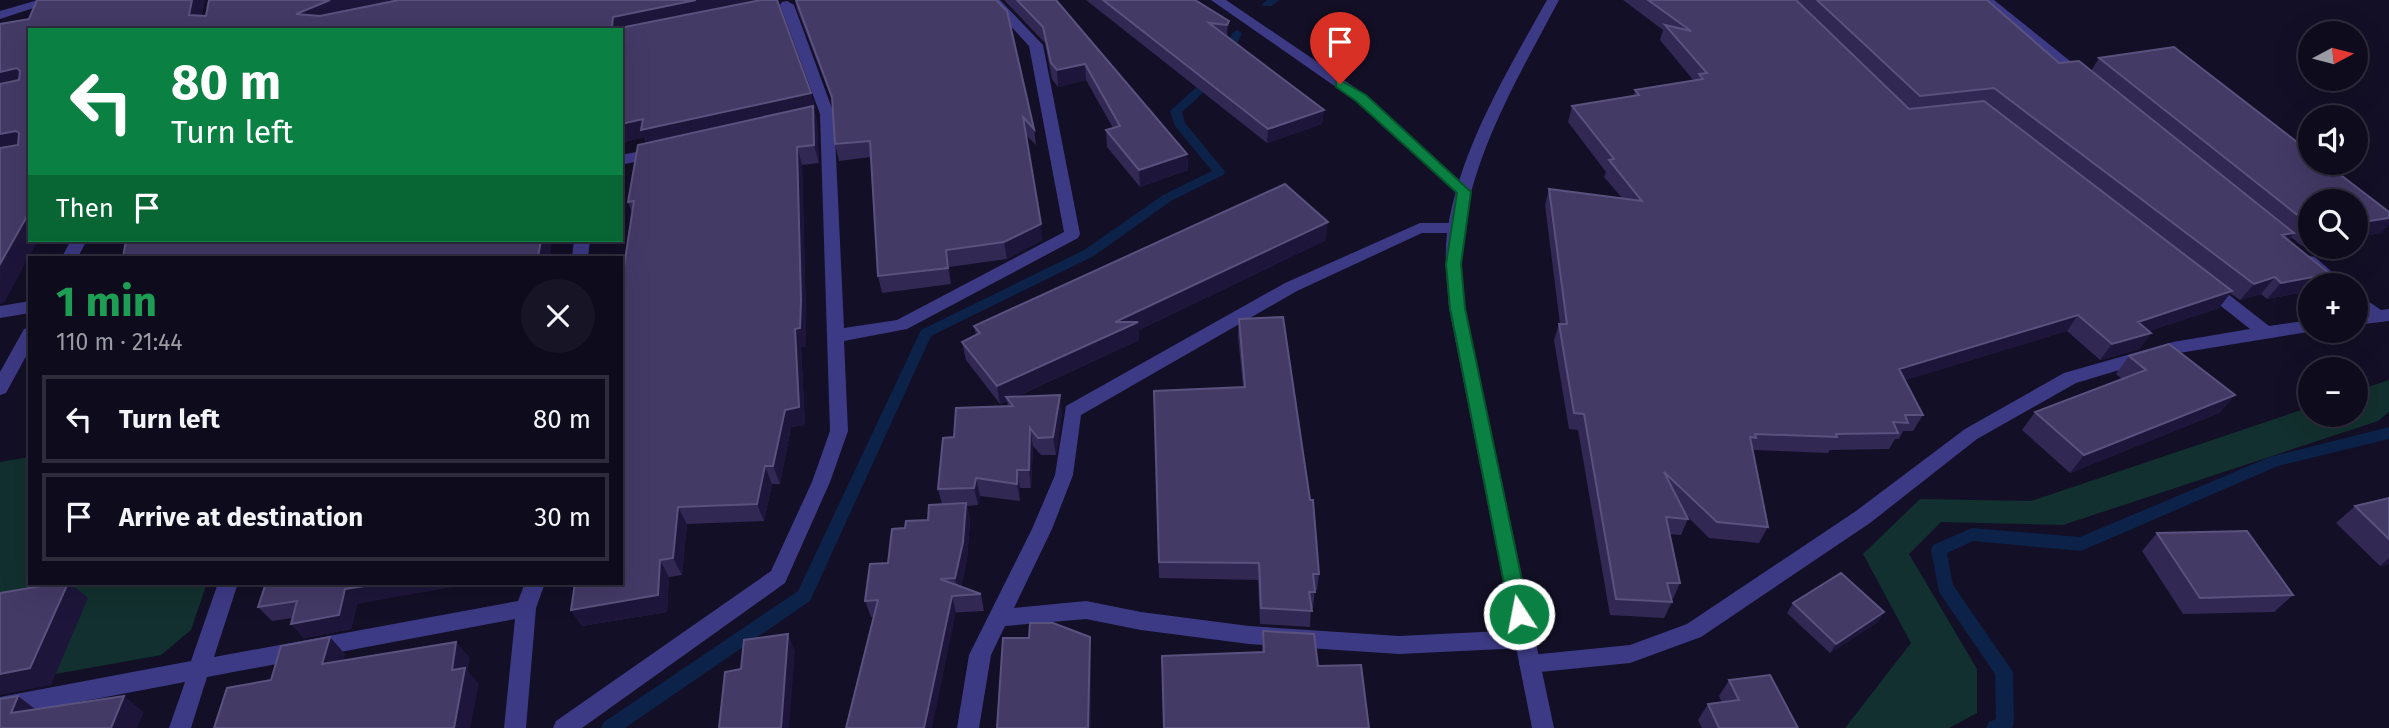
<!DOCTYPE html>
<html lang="en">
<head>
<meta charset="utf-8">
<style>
	:root { --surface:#0e0b1c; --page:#171425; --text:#f1f3f6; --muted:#9b9ba3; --line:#2e2b3b }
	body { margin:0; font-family:"Fira Sans",sans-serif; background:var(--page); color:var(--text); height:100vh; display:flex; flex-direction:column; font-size:26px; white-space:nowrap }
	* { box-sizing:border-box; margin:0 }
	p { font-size:23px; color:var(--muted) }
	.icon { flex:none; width:38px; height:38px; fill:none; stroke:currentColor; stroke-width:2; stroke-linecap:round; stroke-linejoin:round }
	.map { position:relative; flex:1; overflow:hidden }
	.details { position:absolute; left:28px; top:256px; width:595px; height:329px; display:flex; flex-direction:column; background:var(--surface); border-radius:0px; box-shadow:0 7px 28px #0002,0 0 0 2px var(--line) }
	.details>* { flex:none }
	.hud { position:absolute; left:28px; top:28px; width:595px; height:214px; border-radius:0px; box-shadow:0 7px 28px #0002,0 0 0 2px var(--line); background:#0b8043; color:#fff; overflow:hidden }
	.needle { width:46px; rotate:83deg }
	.tools { position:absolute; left:2298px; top:21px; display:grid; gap:14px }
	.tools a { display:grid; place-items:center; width:70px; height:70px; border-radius:50%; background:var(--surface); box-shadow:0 7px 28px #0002,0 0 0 2px var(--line); font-size:35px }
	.pin { position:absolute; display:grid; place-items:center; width:60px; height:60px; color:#fff; margin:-72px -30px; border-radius:50% 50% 50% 0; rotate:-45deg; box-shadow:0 0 7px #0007 }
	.pin .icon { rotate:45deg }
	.me { position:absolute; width:77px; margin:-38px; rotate:349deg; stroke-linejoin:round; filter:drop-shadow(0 0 5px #0008) }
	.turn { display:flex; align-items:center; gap:24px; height:147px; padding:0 28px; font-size:32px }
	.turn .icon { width:91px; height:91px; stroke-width:2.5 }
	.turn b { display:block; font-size:49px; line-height:60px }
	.then { display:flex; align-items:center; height:66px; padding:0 28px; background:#0003; gap:14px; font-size:26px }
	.round { display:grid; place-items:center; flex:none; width:74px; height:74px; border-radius:37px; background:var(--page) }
	.summary { display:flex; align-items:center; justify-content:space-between; height:119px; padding:0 28px }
	h1 { font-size:42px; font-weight:700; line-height:52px; color:#1e9e55 }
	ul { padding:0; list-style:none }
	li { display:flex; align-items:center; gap:21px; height:88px; margin:0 14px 10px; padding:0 14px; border:4px solid var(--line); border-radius:0px }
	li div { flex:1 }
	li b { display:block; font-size:26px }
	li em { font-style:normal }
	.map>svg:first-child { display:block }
	.green { fill:#12302f }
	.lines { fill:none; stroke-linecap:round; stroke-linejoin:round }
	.stream { fill:#0c2248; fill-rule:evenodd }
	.minor { fill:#3d3a85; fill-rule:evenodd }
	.tertiary { fill:#3d3a85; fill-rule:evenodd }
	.wall { fill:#312854 }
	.shaded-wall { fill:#1d163a }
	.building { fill:#433a66; stroke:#5a527e; stroke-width:2 }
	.route { fill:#0b8043; stroke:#07532c; stroke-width:2 }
</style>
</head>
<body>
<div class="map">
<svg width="2389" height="728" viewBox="0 0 2389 728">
	<rect width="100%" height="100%" fill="#130f26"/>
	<path class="green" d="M2389 380V412L2378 421 2063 525 1941 522 1909 554 1977 669V713L1949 728H1845L1911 643 1863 554 1920 499 2031 501 2310 407V415H2356V391Z
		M30 457V583H207L191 630 161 655 0 684V462Z"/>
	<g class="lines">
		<path class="stream" d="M1267 0H1280L1271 6H1263L1262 4Z
			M1237 30 1242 33 1231 57 1226 60 1222 59 1221 57 1232 33Z
			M1214 74 1218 75V79L1182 112 1185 123 1223 169 1225 172 1223 175 1171 201 1094 256 931 336 810 601 625 728H601L604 722 798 591 921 330 1084 250 1163 195 1212 171 1175 126 1170 111 1210 75Z
			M2389 427V439L2278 466 2081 551 1973 541 1947 553 1953 585 2013 672 2014 723 2012 728H1986L1989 722 1996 719 1995 674 1939 592 1931 550 1933 545 1972 528 2080 537 2270 457Z"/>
		<path class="minor" d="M38 0H58L0 19V11Z
			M987 0H1000L1043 45 1080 234 1078 238 907 329 844 341 848 431 830 482 785 583 582 728H553L556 721 771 571 812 482 830 431 820 114 780 5 782 2 787 1 794 5 834 114 844 328 897 320 1064 232 1029 46Z
			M1211 0H1226L1366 95 1469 189 1472 192 1469 195H1459L1356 101Z
			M1980 0H1994L2085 73V79H2075Z
			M656 148 663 153 661 156 621 165V155Z
			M1420 223H1457L1465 228 1457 233H1422L1297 291 1081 415 1073 475 1052 529 1014 608 1086 601 1141 612 1249 626 1399 636 1524 630 1531 633 1534 639 1531 645 1524 648 1399 654 1249 644 1141 630 1086 619 1005 626 991 655 979 728H957L969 655 1032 529 1055 475 1066 406 1285 283Z
			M71 240H87L78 257H62Z
			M574 240H590L588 257H572Z
			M2309 256 2315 257 2347 285H2328L2303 265 2301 261 2303 257Z
			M2208 281 2214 283 2269 326 2310 320V331H2314L2173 354 2076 383 1977 439 1870 523 1701 637 1630 663 1530 673 1522 671 1519 664 1522 657 1530 655 1630 645 1687 624 1856 511 1965 429 2064 373 2173 342 2250 329 2202 291 2200 287 2202 283Z
			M2356 293 2381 310 2389 309V321L2356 325V313L2361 312 2356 308Z
			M30 301V313L0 318V306Z
			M30 327V349L6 393 0 395V372L24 329Z
			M218 583H238L214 657 518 601 525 583H545L536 608 526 728H504L515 619 207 677 191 728H169L185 682 0 717V697L191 661Z"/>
		<path class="tertiary" d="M1547 0H1559C1521 72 1474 150 1463 233 1460 258 1463 283 1465 308L1554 728H1532L1449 308C1447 283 1444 258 1447 233 1459 150 1507 72 1547 0Z"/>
	</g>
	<path class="wall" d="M209 0H778H777L816 109H814L817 123 819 163 802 165 806 318V346L801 347 805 425 791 427 780 484H772L764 521 687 524 682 575 669 577 667 612 582 626 571 610 621 583 632 213 628 202 646 143 644 137 621 143V30H30L4 303 0 24 206 16Z
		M795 0H996L1034 129 1036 145 1026 135 1042 240 1007 259 949 267 951 284 882 293 878 276 871 157 839 161 835 144 833 103 797 9Z
		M1004 0H1056L1187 154 1188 170 1140 187 1107 147 1106 130 1113 128 1086 80 1058 87 1052 79 1045 43Z
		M1086 0H1195L1229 21 1227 37 1324 110 1322 124 1267 143Z
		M1623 0H1987L2059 63 2079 61 2091 71 2099 58 2174 47 2310 152V163H2325L2389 212V224L2381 233 2356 237V201H2310V244L2302 246 2291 237 2289 240 2330 274 2320 285H2310V291L2267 299 2261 294 2240 300 2230 293 2219 308 2149 331 2151 333 2139 349 2100 360 2067 331 1905 380 1923 415 1913 431H1903L1899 439H1895L1889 449 1830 450 1828 453 1752 450 1768 527 1759 543 1709 538 1687 516 1688 519 1681 535 1669 534 1680 583 1673 599H1671L1672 602 1664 618 1610 615 1578 430 1569 429 1554 340 1559 324H1560L1545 205 1549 189 1622 198 1604 177 1606 172 1568 122 1572 106 1634 96 1635 90 1694 81 1660 40 1663 30Z
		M1326 240 1139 330V340L1016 397 1062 413 1056 455H1041L1033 446 1031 488H1020V501L980 496 978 505 967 506 970 521 967 559 961 587 981 594 984 611 871 617 865 601 888 563 905 528 928 520 942 504 938 489 954 437 1008 406 1007 401 1000 404 966 360 962 342 976 335 974 326Z
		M1239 319 1319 574 1317 590H1315L1313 608H1311L1310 627 1260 624 1258 580 1159 578 1154 391 1243 387 1238 336Z
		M2129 356 2235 395 2219 413 2070 473 2022 430 2035 412 2122 379 2116 374Z
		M2389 498V564L2380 566 2336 523 2355 506Z
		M2157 533 2293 595 2274 612 2183 614 2142 551Z
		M266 583 357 604 351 629 304 638 291 624 292 618 272 621 258 607Z
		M1793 603 1884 612 1878 622 1830 653 1787 613Z
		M1263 631 1318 666 1262 652Z
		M1729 680 1798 728H1702L1698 720 1708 704 1722 702 1719 696Z"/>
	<path class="shaded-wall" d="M192 0H205L199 30 189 15Z
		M330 0H404L307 30 296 14Z
		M696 0H778L621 33 613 30 612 27 613 17Z
		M1229 21 1228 34 1227 39V25Z
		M1085 64 1086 80 1058 87 1057 70Z
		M17 68 30 84 0 91V72Z
		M811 93 816 109H814L817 123 819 163 814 145 647 146 644 137 621 143V124L643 119Z
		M1324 110 1322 124 1267 143 1268 129Z
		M16 131 30 147 0 154V134Z
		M797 147 802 165 806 318V346L801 347 805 425 791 427 780 484 773 466Z
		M1187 154 1188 170 1140 187 1139 170Z
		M30 211V240H38L4 303 0 304V264Z
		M2389 218V224L2381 233 2356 237V223Z
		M1328 222 1326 240 1139 330V340L1009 400 1006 397 1007 401 1000 404 997 386 1115 322Z
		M1041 224 1042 240 1007 259 1004 242Z
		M2294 233 2281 249 2282 235Z
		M2310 237V244L2302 246Z
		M169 240H236L191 249 169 242Z
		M315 240H331L326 257 315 242Z
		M541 240H552L550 257H538Z
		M946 250 949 267 951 284 948 268Z
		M2330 274 2320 285H2310V291L2267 299 2281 283Z
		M2275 277 2261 294 2240 300 2254 284Z
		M2232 291 2219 308 2126 339 2138 322Z
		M2078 315 2067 331 1890 385 1899 369Z
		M2151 333 2139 349 2100 360 2112 344Z
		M1060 395 1062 413 1056 455 1053 437Z
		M2235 395 2219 413 2070 473 2084 455Z
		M1030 428 1033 446 1031 488 1029 470Z
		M765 466 772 484 764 521 757 504Z
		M1017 470 1020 488V501L1017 484Z
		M976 478 980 496 978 505 974 488Z
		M966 503 970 521 967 559 959 595 955 578Z
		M678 507 687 524 682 575 673 558Z
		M2389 558V564L2380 566Z
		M660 560 669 577 667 612 582 626 571 610Z
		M68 583H70L88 598 51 685 0 695V674Z
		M384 583H476L357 604 351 629 304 638 291 624 345 589Z
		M952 596 956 613 932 728H924Z
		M1884 612 1878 622 1830 653 1836 644Z
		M788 634 795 651 789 728H781Z
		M330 637 345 654 338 681 322 664Z
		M1090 637 1091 653V728H1088Z
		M456 642 470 658 468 671 479 684 470 728H454L452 670Z
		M18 696 39 712 11 713Z
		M124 696 144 712 137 728H111Z"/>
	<path class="building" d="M37 0H192L189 15 206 16 209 0H330L296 14 320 16 399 0H696L613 17 612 27 615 29 761 0H777L811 93 641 130 643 119 621 124V30H30V211L0 264V148L18 145 19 133 16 131 0 134V84L19 80 20 71 17 68 0 72V24L29 19Z
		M796 0H996L1007 11 1034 129 1023 117 1041 224 1004 242 946 250 948 268 878 276 870 141 835 144 832 97Z
		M1017 0H1056L1187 154 1139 170 1106 130 1120 126 1085 64 1057 70 1051 63 1043 27Z
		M1103 0H1195L1229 21 1227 25 1209 23 1324 110 1268 129Z
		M1648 0H1796L1909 109 1984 101 2232 291 2138 322 2151 333 2112 344 2078 315 1899 369 1923 415H1905L1908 423 1893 422 1898 433 1836 434 1837 437 1755 434 1756 438 1750 437 1768 527 1717 522 1664 472 1688 519 1666 517 1680 583H1667L1672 602 1616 599 1584 414 1574 413 1559 324H1567L1549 189 1642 201 1609 160 1614 159 1572 106 1639 95 1635 90 1703 79 1699 74 1707 73 1665 25 1691 31Z
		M1817 0H1987L2059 63 2079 61 2294 233 2282 235 2330 274 2281 283 2275 277 2254 284 1994 88 1920 96Z
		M2174 47 2310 152V163H2325L2389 212V218L2356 223V201H2310V225L2099 58Z
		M813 106 814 145 797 147 801 300 800 328 795 329 799 407 785 410 773 466H765L757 504 678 507 673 558 660 560 658 595 571 610 575 583H621V312L624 289 621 290V286L634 201 628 202 638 145Z
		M1285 184 1328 222 1115 322H1138L997 386 962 342 980 333 974 326Z
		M126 240H169V242L204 243 218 240H315V242H335V240H541L538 257H367L368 256 358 257H123Z
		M1283 317 1310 500H1313L1319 574H1313L1315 592H1309L1312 611 1261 608 1259 563 1159 562 1154 391 1245 387 1239 319Z
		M2169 344 2235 395 2084 455 2035 412 2146 370 2129 356Z
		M1060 395 1053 437 1038 438 1030 428 1029 470H1017V484L976 478 974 488 938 489 943 438 954 437 956 408 1013 406 1006 397Z
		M2389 498V539L2355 506Z
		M966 503 963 542 955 578 940 579 981 594 952 596 924 728H846L878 600 865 601 870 564 888 563 892 529 905 528 906 521 928 520 929 505Z
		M2247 531 2293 595 2200 598 2157 533Z
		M1841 573 1884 612 1836 644 1793 603Z
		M59 583H68L30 668 0 674V593Z
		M266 583H384L345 589 339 615 291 624 297 601 258 607Z
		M1030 623H1053L1090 637 1088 728H997L1003 638H1029Z
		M1263 631 1314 634 1318 666 1361 665 1369 728H1164L1162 656 1264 652Z
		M788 634 781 728H719L725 672 741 669 744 640Z
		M330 637 322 664 456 642 452 670 465 668 454 728H214L227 688 271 680 281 646Z
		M1770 675 1798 728H1719L1708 704 1739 700 1729 680Z
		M18 696 11 713 124 696 111 728H0V699Z"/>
	<path class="route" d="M1340 80 1366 95 1471 192 1461 264 1465 308 1529 614 1526 620 1519 622 1513 620 1510 614 1450 308 1446 264 1457 193 1356 101 1336 87V81Z"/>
</svg>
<div class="tools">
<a><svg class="needle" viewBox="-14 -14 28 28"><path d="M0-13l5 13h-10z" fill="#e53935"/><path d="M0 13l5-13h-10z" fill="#9b9ba3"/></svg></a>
<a><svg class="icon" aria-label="sound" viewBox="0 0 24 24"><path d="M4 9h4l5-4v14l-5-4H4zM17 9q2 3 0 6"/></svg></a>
<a><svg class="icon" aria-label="search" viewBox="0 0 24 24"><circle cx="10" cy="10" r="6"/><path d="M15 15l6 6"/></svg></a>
<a>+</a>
<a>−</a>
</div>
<div class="pin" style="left:1340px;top:84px;background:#d93025"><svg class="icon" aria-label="arrive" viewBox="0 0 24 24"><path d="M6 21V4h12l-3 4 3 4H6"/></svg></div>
<svg class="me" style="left:1519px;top:614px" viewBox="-20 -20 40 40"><circle r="17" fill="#0b8043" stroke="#fff" stroke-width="3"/><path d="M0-11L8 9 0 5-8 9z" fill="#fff"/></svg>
<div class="hud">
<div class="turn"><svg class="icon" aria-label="left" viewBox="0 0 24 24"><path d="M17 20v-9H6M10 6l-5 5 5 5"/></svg><div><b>80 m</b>Turn left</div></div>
<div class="then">Then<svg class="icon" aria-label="arrive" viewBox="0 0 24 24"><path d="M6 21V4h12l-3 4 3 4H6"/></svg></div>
</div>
<section class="details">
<div class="summary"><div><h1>1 min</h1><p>110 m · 21:44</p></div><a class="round"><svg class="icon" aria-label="close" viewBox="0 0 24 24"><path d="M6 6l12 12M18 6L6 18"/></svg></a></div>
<ul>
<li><svg class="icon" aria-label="left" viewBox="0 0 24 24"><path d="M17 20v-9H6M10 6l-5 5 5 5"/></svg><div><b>Turn left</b></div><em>80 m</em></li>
<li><svg class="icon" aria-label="arrive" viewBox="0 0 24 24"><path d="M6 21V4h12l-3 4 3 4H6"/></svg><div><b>Arrive at destination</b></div><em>30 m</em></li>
</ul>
</section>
</div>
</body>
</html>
